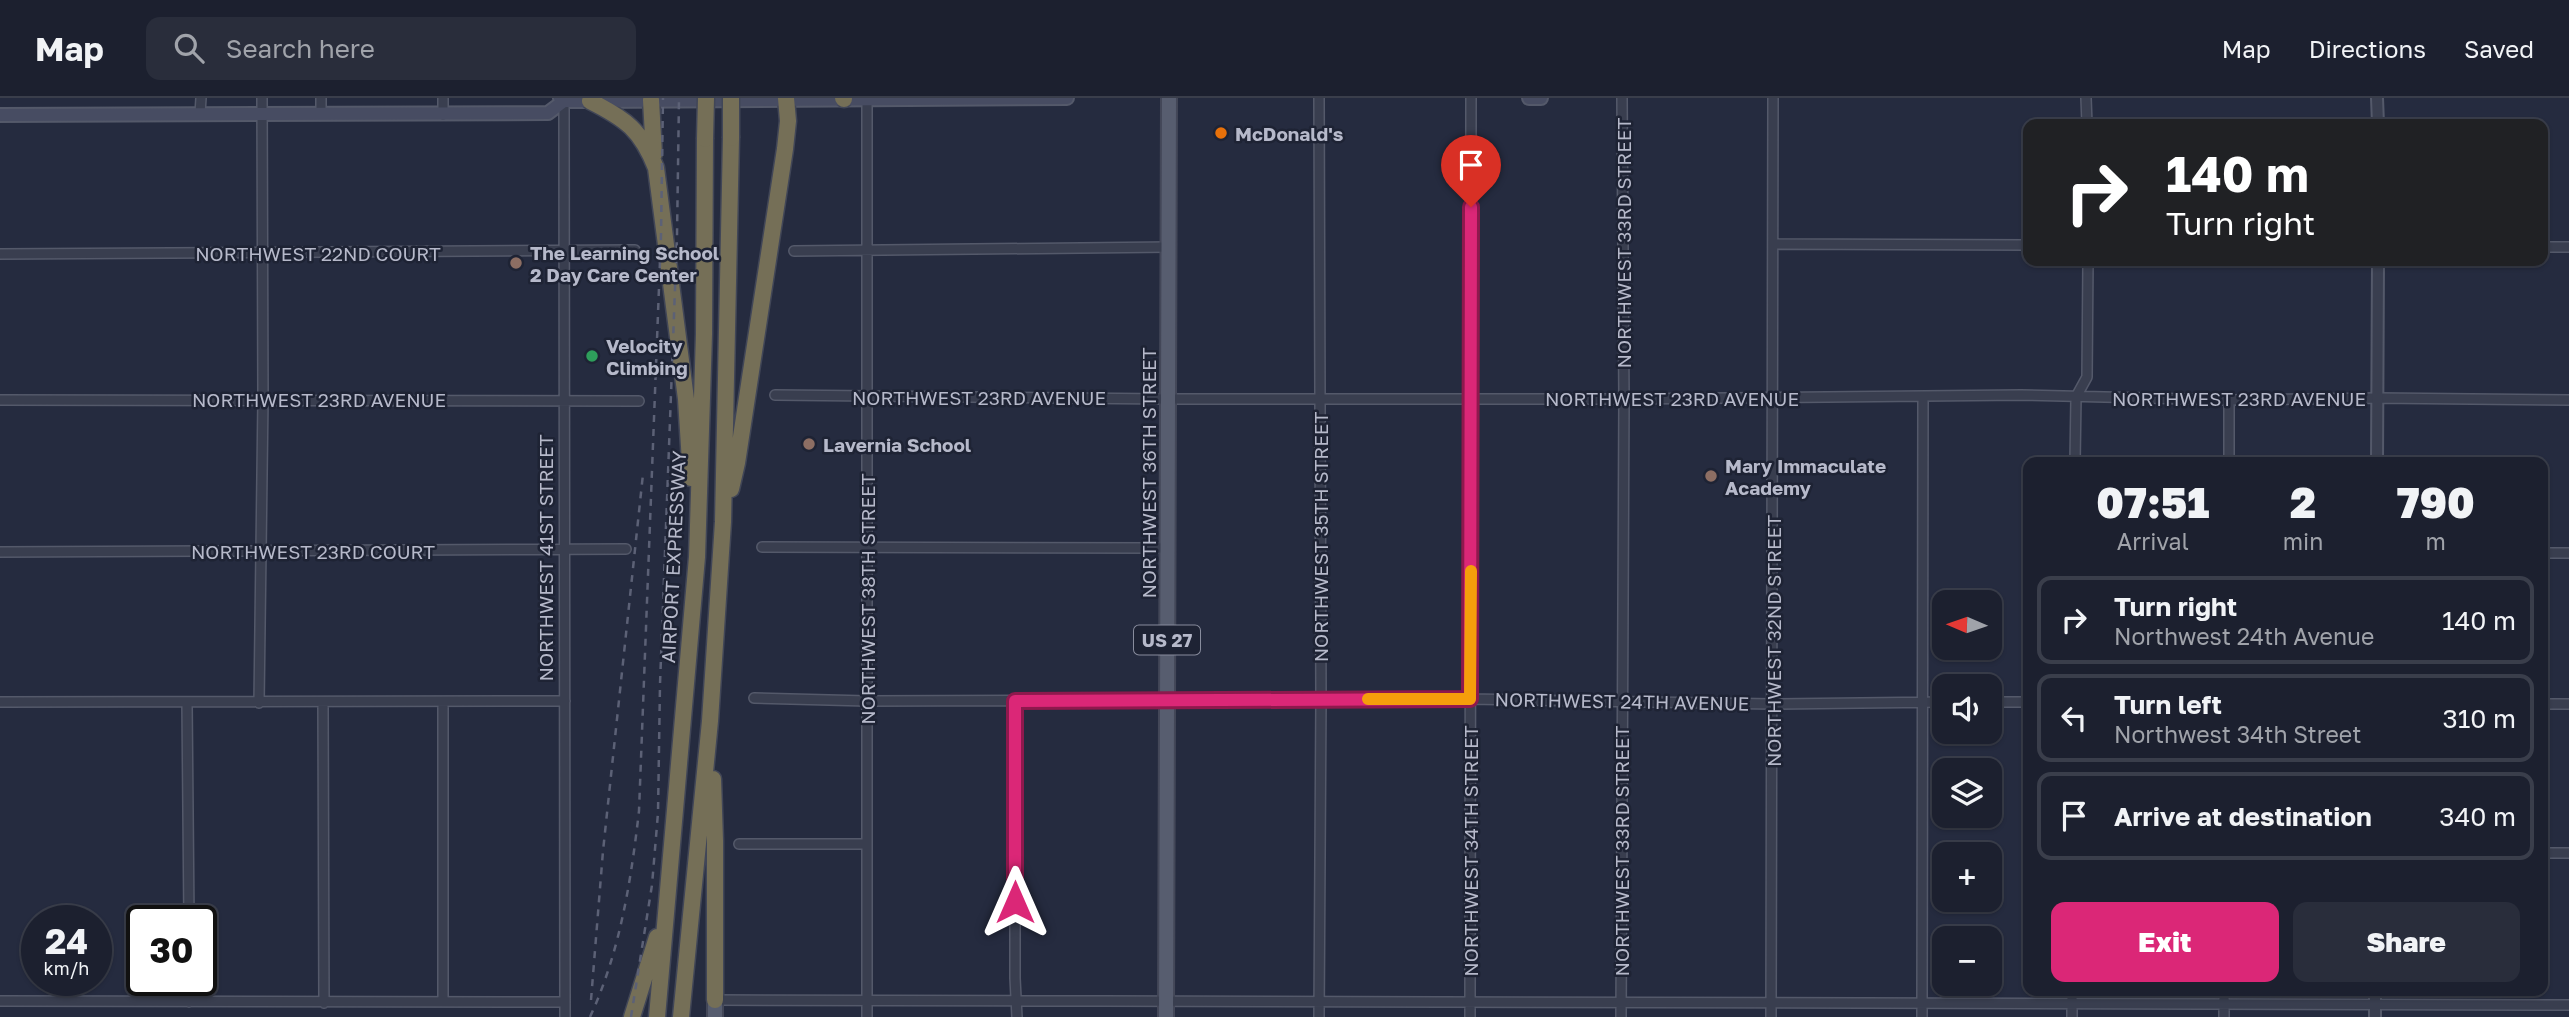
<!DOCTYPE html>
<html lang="en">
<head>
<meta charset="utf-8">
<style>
	:root { --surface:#1c202f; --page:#292d3b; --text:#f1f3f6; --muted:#a0a3aa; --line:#3a3e4b; --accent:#db2777 }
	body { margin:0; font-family:"Golos Text",sans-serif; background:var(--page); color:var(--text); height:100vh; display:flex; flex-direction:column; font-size:26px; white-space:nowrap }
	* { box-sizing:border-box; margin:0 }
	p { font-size:23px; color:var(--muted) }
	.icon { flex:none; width:38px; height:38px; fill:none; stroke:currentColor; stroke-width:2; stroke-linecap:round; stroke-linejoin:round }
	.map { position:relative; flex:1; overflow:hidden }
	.details { position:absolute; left:2023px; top:359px; width:525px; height:539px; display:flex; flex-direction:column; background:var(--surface); border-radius:14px; box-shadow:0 2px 5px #0004,0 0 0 2px var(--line) }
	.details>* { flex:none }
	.top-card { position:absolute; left:2023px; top:21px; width:525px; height:147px; border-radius:14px; box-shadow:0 2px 5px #0004,0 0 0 2px var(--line); background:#202124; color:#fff; overflow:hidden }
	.needle { width:46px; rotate:272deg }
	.fabs { position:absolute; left:1932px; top:492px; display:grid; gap:14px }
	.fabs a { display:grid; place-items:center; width:70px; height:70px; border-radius:14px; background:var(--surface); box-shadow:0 2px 5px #0004,0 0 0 2px var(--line); font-size:35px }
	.speed { position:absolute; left:21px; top:807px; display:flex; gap:14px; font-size:35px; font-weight:700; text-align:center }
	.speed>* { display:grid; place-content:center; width:91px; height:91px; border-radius:50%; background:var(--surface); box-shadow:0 2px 5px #0004,0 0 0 2px var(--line); line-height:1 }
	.speed small { font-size:18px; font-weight:400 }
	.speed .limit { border:4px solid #111; border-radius:10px; background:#fff; color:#111 }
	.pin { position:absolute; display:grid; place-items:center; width:60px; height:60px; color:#fff; margin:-72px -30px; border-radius:50% 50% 50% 0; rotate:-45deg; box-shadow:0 0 7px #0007 }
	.pin .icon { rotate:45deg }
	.me { position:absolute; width:77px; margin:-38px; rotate:0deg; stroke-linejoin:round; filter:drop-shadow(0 0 5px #0008) }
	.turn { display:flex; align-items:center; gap:24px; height:147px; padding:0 28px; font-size:32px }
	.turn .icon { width:91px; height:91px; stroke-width:2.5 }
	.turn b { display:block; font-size:49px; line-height:60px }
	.eta { display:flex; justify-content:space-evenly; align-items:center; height:119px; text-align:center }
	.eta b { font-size:42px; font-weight:800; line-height:49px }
	.cta { display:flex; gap:14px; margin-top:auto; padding:14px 28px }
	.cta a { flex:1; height:80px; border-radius:14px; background:var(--accent); color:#fff; font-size:28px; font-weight:800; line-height:80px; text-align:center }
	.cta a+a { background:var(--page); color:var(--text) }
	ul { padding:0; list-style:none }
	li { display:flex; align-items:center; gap:21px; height:88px; margin:0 14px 10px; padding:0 14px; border:4px solid var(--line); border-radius:14px }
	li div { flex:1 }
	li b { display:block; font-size:26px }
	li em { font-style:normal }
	header { display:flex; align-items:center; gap:42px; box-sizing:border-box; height:98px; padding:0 35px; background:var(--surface); border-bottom:2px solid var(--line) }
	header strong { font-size:33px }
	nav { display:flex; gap:38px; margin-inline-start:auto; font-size:24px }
	.search { width:490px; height:63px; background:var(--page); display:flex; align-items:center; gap:18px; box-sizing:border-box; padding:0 24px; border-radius:14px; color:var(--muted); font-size:26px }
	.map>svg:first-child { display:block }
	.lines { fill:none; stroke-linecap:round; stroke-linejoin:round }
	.minor-casing { stroke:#54596a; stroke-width:12 }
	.tertiary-casing { stroke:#54596a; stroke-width:14 }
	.secondary-casing { stroke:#54596a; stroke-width:16 }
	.primary-casing { stroke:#434758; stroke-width:18 }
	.motorway-casing { stroke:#414657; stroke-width:19 }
	.minor { stroke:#393e4f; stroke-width:9 }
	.tertiary { stroke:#393e4f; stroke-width:10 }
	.secondary { stroke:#474c62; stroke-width:12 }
	.primary { stroke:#575d6f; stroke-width:14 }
	.motorway { stroke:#756f57; stroke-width:16 }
	.rail { stroke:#5c6176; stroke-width:2.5; stroke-dasharray:7 7; stroke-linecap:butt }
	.motorway-bridge-casing { stroke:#414657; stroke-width:19; stroke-linecap:butt }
	.motorway-bridge { stroke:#756f57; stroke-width:16 }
	.route-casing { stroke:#8e194d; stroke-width:18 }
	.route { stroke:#db2777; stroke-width:12 }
	.slow { stroke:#f59e0b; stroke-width:12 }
	.food-dot { fill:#e8710a; stroke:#1e2334; stroke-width:2.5 }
	.education-dot { fill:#8d6e63; stroke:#1e2334; stroke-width:2.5 }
	.leisure-dot { fill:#2e9e5b; stroke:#1e2334; stroke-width:2.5 }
	.labels { text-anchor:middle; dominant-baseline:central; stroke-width:5; stroke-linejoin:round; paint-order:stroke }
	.shield { fill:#1e2334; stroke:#888c9d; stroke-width:2 }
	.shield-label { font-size:18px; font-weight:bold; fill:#b6b9ca }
	.poi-label { font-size:19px; font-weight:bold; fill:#b6b9ca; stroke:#1e2334; text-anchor:start }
	.street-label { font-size:19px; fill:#b6b9ca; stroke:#1e2334 }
</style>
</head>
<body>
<header>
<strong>Map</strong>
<div class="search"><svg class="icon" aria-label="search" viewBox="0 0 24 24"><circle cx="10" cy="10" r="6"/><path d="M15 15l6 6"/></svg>Search here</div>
<nav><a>Map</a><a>Directions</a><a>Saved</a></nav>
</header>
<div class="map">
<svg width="2569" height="919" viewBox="0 0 2569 919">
	<rect width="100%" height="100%" fill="#252b3f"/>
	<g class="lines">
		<g class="minor-casing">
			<path id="minor" d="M321 0V16
				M2086 0 2087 26
				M564 3 565 919
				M200 16 201 0
				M443 17V0
				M1773 146 2028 147
				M2543 149H2569
				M794 153 1169 149
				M0 156 635 152
				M775 297 1167 301H1624L2021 297 2229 302 2378 300 2569 302
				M0 302 639 303
				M2075 364 2076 299 2087 279 2088 163
				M2229 364V302
				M762 449 1166 450
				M0 454 626 451
				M2543 455H2569
				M754 600 867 603 1470 601 1772 606 1944 604
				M1015 603V880L1017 919
				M0 604 565 603
				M443 604V904
				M1990 604H2028
				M187 605 189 822
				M259 605 263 301 262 0
				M323 605 324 905
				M2543 606H2569
				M739 746H866
				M2543 755H2569
				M189 882V904
				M715 902 2569 907
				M0 903 565 904
				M867 919V0
				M1319 919 1321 601 1319 0
				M1470 919 1471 0
				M1621 919 1624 301 1622 0
				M1771 919 1773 0
				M1922 919 1923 299
				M2072 919V892
				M2224 919V892"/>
		</g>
		<g class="tertiary-casing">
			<path id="tertiary" d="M2377 0 2378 26
				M2377 364 2378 163
				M2375 919V892"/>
		</g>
		<g class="secondary-casing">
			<path id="secondary" d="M560 0 564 3H590L1067 0
				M1529 0H1541
				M0 17 548 15 564 3"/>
		</g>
		<g class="primary-casing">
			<path id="primary" d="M715 902V919
				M1166 919 1169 0"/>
		</g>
		<g class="motorway-casing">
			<path id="motorway" d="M843 0 844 1
				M651 2 654 56
				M590 3C626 21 641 32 656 70L686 301 691 380
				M731 391 737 365 785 51 788 23 786 0
				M713 681 715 743V902
				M632 919 657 839
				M657 919 697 459 704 236 705 41
				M681 919 710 623 723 424 731 40"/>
		</g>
		<use href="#minor" class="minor"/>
		<use href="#tertiary" class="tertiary"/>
		<use href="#secondary" class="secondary"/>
		<use href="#primary" class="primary"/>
		<use href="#motorway" class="motorway"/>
		<path class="rail" d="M591 902 603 753 643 376
			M590 919C620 854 631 783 639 713L661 137 663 0
			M631 919 652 787 658 715 660 586 677 138 679 0"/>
		<g class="motorway-bridge-casing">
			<path id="motorway-bridge" d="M731 40V0
				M705 41 706 0"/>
		</g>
		<use href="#motorway-bridge" class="motorway-bridge"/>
	</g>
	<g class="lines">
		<g class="route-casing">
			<path id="route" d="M1015 804V603L1470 601 1471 109"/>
		</g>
		<use href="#route" class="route"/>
		<path class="slow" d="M1368 601H1470L1471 473"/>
	</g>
	<circle class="food-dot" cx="1221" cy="35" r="7"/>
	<g class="education-dot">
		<circle cx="516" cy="165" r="7"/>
		<circle cx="809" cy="346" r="7"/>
		<circle cx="1711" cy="378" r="7"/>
	</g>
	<circle class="leisure-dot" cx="592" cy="258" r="7"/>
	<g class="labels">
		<rect class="shield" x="1134" y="527.5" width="66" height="29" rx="5"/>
		<g class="shield-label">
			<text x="1167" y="542">US 27</text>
		</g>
		<g class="poi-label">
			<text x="1235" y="35">McDonald's</text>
			<text x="530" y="154">The Learning School<tspan x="530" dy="22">2 Day Care Center</tspan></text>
			<text x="606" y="247">Velocity<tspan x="606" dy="22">Climbing</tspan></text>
			<text x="823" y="346">Lavernia School</text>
			<text x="1725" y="367">Mary Immaculate<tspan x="1725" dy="22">Academy</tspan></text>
		</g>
		<g class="street-label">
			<text transform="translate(1623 145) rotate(-90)">NORTHWEST 33RD STREET</text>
			<text x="318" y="155">NORTHWEST 22ND COURT</text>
			<text x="979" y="299">NORTHWEST 23RD AVENUE</text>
			<text x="1672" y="300">NORTHWEST 23RD AVENUE</text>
			<text x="2239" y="300">NORTHWEST 23RD AVENUE</text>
			<text x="319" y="301">NORTHWEST 23RD AVENUE</text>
			<text transform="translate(1148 375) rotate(-90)">NORTHWEST 36TH STREET</text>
			<text transform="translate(1320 439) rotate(-90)">NORTHWEST 35TH STREET</text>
			<text x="313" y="453">NORTHWEST 23RD COURT</text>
			<text transform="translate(673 459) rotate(-87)">AIRPORT EXPRESSWAY</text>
			<text transform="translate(545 460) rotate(-90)">NORTHWEST 41ST STREET</text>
			<text transform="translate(867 501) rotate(-90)">NORTHWEST 38TH STREET</text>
			<text transform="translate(1773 543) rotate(-90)">NORTHWEST 32ND STREET</text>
			<text transform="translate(1622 603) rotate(1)">NORTHWEST 24TH AVENUE</text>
			<text transform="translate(1470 753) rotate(-90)">NORTHWEST 34TH STREET</text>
			<text transform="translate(1621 753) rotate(-90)">NORTHWEST 33RD STREET</text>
		</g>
	</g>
</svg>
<div class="fabs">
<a><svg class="needle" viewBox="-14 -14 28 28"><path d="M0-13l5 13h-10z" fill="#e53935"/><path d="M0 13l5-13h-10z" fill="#a0a3aa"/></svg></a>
<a><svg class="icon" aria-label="sound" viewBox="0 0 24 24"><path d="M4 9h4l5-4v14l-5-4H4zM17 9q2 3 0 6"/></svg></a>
<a><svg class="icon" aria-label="layers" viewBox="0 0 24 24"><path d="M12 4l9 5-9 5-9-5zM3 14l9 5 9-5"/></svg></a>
<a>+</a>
<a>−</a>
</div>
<div class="speed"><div>24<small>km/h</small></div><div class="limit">30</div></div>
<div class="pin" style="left:1471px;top:109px;background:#d93025"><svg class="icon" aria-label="arrive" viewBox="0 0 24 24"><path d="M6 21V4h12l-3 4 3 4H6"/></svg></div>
<svg class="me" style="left:1015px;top:804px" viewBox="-20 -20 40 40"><path d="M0-17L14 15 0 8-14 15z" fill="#db2777" stroke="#fff" stroke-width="4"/></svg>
<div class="top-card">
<div class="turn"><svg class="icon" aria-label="right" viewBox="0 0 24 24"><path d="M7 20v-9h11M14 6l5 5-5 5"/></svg><div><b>140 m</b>Turn right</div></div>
</div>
<section class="details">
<div class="eta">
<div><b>07:51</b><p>Arrival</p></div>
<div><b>2</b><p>min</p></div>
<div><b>790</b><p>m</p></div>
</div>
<ul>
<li><svg class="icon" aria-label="right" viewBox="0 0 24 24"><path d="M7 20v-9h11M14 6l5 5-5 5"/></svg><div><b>Turn right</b><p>Northwest 24th Avenue</p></div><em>140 m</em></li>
<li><svg class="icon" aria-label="left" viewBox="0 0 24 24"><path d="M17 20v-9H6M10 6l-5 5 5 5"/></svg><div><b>Turn left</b><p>Northwest 34th Street</p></div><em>310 m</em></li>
<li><svg class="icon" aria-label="arrive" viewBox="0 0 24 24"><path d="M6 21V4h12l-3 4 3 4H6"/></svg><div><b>Arrive at destination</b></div><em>340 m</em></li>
</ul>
<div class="cta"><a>Exit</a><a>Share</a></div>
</section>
</div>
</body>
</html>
